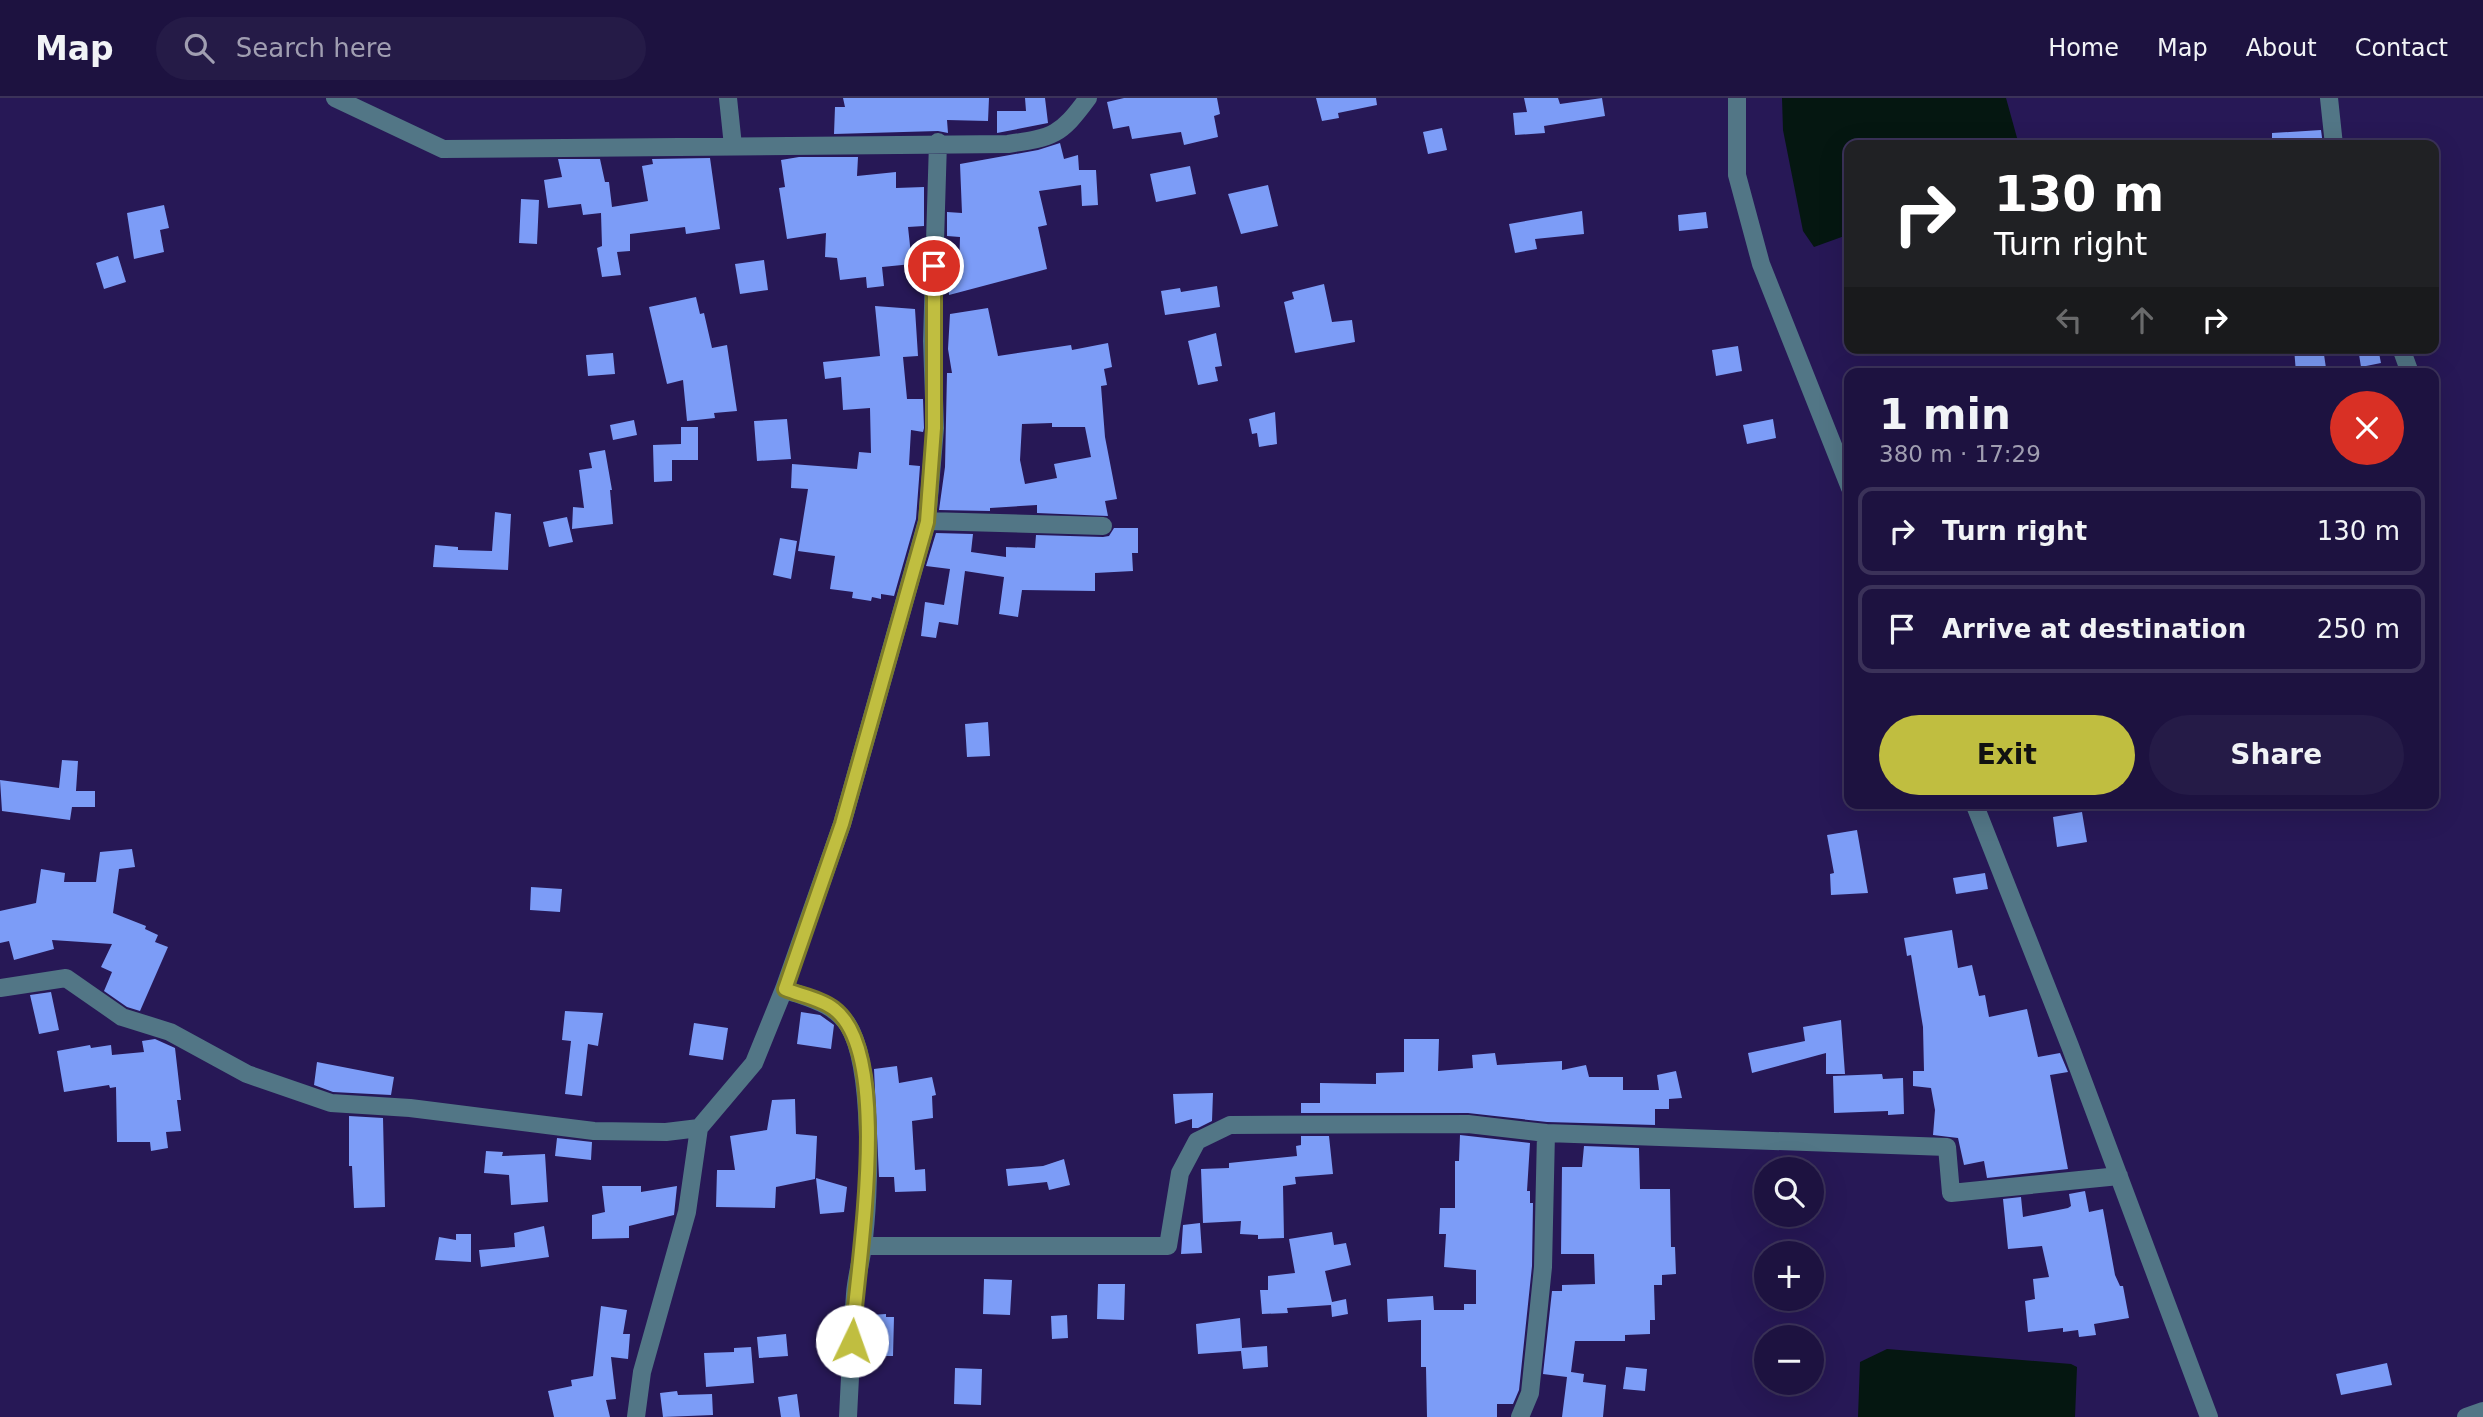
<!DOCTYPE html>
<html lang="en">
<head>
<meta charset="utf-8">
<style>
	:root { --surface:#1d1240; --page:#251b47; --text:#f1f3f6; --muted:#a09eb1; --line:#3b3259; --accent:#c0be40 }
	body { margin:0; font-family:"DejaVu Sans",sans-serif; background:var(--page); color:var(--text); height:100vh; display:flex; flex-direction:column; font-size:26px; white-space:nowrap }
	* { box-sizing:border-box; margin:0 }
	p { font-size:23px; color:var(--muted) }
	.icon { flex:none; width:38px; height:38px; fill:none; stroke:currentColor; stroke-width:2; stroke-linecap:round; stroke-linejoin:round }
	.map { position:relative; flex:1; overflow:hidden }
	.side { position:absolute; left:1844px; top:270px; width:595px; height:441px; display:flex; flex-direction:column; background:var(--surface); border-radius:14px; box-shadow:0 7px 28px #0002,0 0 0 2px var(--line) }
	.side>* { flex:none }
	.guide { position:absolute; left:1844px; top:42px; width:595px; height:214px; border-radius:14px; box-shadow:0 7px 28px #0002,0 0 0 2px var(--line); background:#202124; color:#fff; overflow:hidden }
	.controls { position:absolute; left:1754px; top:1059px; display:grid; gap:14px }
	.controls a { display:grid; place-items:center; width:70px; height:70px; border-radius:50%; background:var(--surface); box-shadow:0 7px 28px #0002,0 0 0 2px var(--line); font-size:35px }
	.pin { position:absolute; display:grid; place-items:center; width:60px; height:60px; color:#fff; margin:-30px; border:4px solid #fff; border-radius:50%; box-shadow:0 2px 7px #0007 }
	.me { position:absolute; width:77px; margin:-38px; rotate:3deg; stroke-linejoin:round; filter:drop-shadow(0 0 5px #0008) }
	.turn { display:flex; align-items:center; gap:24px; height:147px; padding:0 35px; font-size:32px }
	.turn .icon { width:91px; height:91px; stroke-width:2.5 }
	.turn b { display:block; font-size:49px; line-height:60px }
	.lanes { display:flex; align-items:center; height:66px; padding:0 35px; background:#0003; justify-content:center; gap:35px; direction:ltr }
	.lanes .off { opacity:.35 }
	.round { display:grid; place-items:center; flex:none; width:74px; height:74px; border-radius:37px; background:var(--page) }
	.summary { display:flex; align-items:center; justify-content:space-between; height:119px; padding:0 35px }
	h1 { font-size:42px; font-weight:600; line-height:52px }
	.action { display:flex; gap:14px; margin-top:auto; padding:14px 35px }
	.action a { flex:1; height:80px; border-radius:42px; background:var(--accent); color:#111; font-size:28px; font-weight:600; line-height:80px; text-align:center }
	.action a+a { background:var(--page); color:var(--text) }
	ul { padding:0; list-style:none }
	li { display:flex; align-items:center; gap:21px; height:88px; margin:0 14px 10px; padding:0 21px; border:4px solid var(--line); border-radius:14px }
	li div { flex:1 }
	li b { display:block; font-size:26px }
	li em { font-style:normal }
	header { display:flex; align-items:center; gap:42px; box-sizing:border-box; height:98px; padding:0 35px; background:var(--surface); border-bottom:2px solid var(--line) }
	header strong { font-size:33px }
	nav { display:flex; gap:38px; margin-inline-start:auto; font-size:24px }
	.search { width:490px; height:63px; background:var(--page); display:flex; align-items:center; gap:18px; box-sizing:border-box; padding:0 24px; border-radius:38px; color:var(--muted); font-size:26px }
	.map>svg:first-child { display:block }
	.water { fill:#051711 }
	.building { fill:#7c9cf7; fill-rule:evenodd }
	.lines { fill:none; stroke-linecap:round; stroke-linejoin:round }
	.minor { stroke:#527686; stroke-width:18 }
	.route-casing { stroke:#7d7c2a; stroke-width:18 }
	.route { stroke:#c0be40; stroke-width:12 }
</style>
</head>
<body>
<header>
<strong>Map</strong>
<div class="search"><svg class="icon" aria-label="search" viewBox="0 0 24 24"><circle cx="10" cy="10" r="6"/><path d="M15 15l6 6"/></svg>Search here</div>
<nav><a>Home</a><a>Map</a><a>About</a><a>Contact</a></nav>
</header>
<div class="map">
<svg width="2483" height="1319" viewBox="0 0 2483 1319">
	<rect width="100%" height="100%" fill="#271856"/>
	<path class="water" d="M1782 0H2006L2019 47H1850V136L1814 149 1803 133 1783 32Z
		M1887 1251 2071 1266 2077 1269 2075 1319H1858L1860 1264Z"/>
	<path class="building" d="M843 0H989L988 23 947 22 948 35 938 33 834 36 835 9H845Z
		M1025 0H1045L1048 25 997 35V13H1026Z
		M1124 0H1217L1220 16 1214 18 1218 39 1184 47 1181 34 1132 41 1129 28 1113 31 1107 4Z
		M1316 0H1376L1377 7 1338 15 1339 20 1322 23Z
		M1524 0H1558L1560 6 1602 0 1605 18 1544 28 1545 35 1515 37 1513 15 1527 14Z
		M1442 30 1447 52 1428 56 1423 34Z
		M2321 32 2323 47H2272V35Z
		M1060 45 1064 61 1078 57 1079 72H1096L1098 107 1082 108 1081 87 1039 93 1047 127 1038 129 1047 171 949 197 947 171H959L960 139 947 138V114L962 115 960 66 1038 52Z
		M799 59H858L857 78 896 74V90L924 89V128L908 129 912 166 882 169 884 188 867 190 866 179 840 182 837 160 825 159 826 135 787 141 779 90 785 89 781 62Z
		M710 60 720 131 686 136 685 129 630 136V153L617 154 621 177 602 179 597 150 602 148 601 115 583 117 581 106 548 110 544 82 562 79 558 61H600L605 84H609L612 109 648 103 642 68 653 66 652 61Z
		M1190 68 1196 96 1156 104 1150 76Z
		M1268 87 1278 128 1241 136 1228 96Z
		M521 101 539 102 537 146 519 145Z
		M164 107 169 130 160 132 164 154 134 161 127 115Z
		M1582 113 1584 136 1535 141 1537 151 1515 155 1509 126Z
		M1706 114 1708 130 1679 133 1678 117Z
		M118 158 126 184 104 191 96 165Z
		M764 162 768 192 740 196 735 166Z
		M1324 186 1332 224 1352 222 1355 244 1295 255 1284 204 1294 201 1292 194Z
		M1217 188 1220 209 1165 217 1161 193 1180 190 1181 194Z
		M696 199 700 216 704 215 712 250 727 247 737 313 714 315 715 320 687 323 683 282 667 286 649 209Z
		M875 208 915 211 918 258 903 259 907 301H923L924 330 923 334 911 332 909 367 920 368 916 421 894 498 881 496V501L872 499 871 503 852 500 853 494 830 491 835 458 798 453 808 391 791 390 792 366 857 371 859 354 871 355 870 310 843 312 841 279 825 281 823 264 880 258Z
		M988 210 998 258 1071 247 1072 252 1108 245 1112 269 1104 271 1107 287 1101 288 1105 339 1117 401 1105 403 1108 418 1037 415V407L990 410V413L939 412 945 369 947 275H952L948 251 950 216ZM1052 325V329H1085L1091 359 1054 366 1057 380 1025 386 1020 362 1022 326Z
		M1216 235 1222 268 1215 269 1218 283 1198 287 1188 243Z
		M1738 248 1742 273 1716 278 1712 252Z
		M2294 250H2323L2326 270 2296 275Z
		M2358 250H2378L2381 265 2361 269Z
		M613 255 615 276 588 278 586 257Z
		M1275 314 1277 346 1259 349 1257 335 1252 336 1249 321Z
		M787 321 791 361 757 363 754 323Z
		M1773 321 1776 340 1747 346 1743 327Z
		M634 322 637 337 613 342 610 327Z
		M681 329H698V362H672V383L654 384 653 347 681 346Z
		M605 352 612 392H610L613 426 572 431 573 409 584 410 579 372 592 370 589 355Z
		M495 414 511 416 508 472 433 469 435 447 458 449V452L492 453Z
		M567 419 573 444 549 449 543 424Z
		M1114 430H1138V455H1132L1133 473 1095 475V493L1022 492 1018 519 999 516 1004 479 965 473 958 527 939 524 936 540 921 538 925 504 944 507 950 471 926 468 936 435 973 436 971 454 1006 459V449L1035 450 1036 437 1103 439 1109 438Z
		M780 440 797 443 791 481 773 477Z
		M988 624 990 658 967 659 965 626Z
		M62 662 78 663 76 693H95V709H72L70 722 2 713 0 682 59 690Z
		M2082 714 2087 744 2057 749 2053 719Z
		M1857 732 1868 795 1831 797 1830 776 1834 775 1827 737Z
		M132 751 135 769 119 771 113 815 146 828 145 831 158 837 155 844 168 849 140 913 127 909 104 893 112 874 101 869 112 846 52 842 54 851 14 862 9 843 0 845V813L36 805 41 771 65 775 64 784H96L100 754Z
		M1985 775 1988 791 1956 796 1953 780Z
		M531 789 562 791 560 814 530 812Z
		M1952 832 1958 870 1972 867 1979 898 1985 897 1989 919 2027 911 2038 959 2060 955 2068 974 2050 977 2068 1071 1987 1080 1984 1063 1964 1067 1958 1040 1933 1037 1935 1012 1931 990 1913 988V973H1924L1923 929 1911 857 1907 858 1904 840Z
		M51 894 59 932 39 936 30 897Z
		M565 913 603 915 598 948 588 946 582 998 565 996 571 943 562 942Z
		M801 914 820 917 834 927 831 951 797 946Z
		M1841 922 1845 976H1826V955L1752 975 1748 955 1805 943 1803 929Z
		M694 925 728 930 723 962 689 957Z
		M155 941 175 950 181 1002H177L181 1033 166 1034 168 1050 151 1053 150 1044H117L116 989 110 990 109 987 64 994 57 953 90 947 91 950 111 947 112 957 144 954 142 943Z
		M1404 941H1439L1438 973 1473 970 1472 957 1495 955 1497 967 1562 963V972L1586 967 1589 979H1623V992H1659L1657 977 1676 973 1682 1000 1669 1001V1011H1655V1027L1547 1024 1468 1015H1301V1005H1320V985L1376 986V975L1404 974Z
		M317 964 394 979 391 997 333 994 314 987Z
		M897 968 899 985 932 979 936 997 932 998 933 1020 912 1023 915 1072 925 1071 926 1093 895 1094 894 1079H879L874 971Z
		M1882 976 1883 981 1903 980 1904 1016 1888 1017V1013L1834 1015 1833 978Z
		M1213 995 1212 1023 1198 1030H1192V1021L1175 1026 1173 996Z
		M795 1001 796 1036 817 1038 815 1081 776 1089 775 1110 716 1109 717 1072H735L730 1038 767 1032 772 1002Z
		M349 1018 383 1020 385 1109 354 1110 352 1068H349Z
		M1460 1037 1530 1045 1527 1093H1530V1105H1533L1532 1168 1519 1292 1513 1306H1497V1319H1427L1426 1269H1421V1222L1388 1224 1387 1201 1433 1198 1434 1212H1464V1206H1476V1172L1444 1169 1446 1136H1439L1440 1110H1455V1063H1459Z
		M1301 1038H1329L1333 1076 1295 1079 1296 1086 1283 1088 1284 1140 1258 1141V1137L1240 1136 1241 1123 1203 1125 1201 1071 1229 1070V1065L1297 1058 1296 1048 1301 1047Z
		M557 1040 592 1044 591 1062 555 1058Z
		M1584 1048 1639 1050 1640 1091H1670L1671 1149H1675L1676 1176 1662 1177V1187H1654L1655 1222H1650V1236L1625 1237V1243H1575L1571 1274 1584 1276 1583 1284 1606 1287 1603 1319H1562L1567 1279 1543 1276 1552 1193H1562V1187L1595 1186 1594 1156H1561L1562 1069H1582Z
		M486 1053 503 1054 502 1058 545 1056 548 1104 511 1107 509 1077 484 1075Z
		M1064 1061 1070 1087 1049 1092 1047 1084 1008 1088 1006 1071 1043 1068Z
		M816 1080 847 1089 844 1114 820 1116Z
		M602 1088H641V1094L677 1088 674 1117 629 1128V1140L592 1141V1117L605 1114Z
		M2085 1093 2089 1114 2103 1111 2115 1177 2120 1188H2123L2129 1220 2094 1226 2096 1237 2079 1239 2078 1232 2063 1234V1230L2028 1234 2025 1203 2035 1201 2033 1181 2049 1179 2042 1148 2008 1151 2003 1101 2021 1099 2023 1119 2068 1110 2071 1108 2069 1096Z
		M1200 1125 1202 1155 1181 1156 1183 1127Z
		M544 1128 549 1159 481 1169 479 1152 515 1149 514 1135Z
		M1332 1134 1334 1147 1346 1145 1351 1167 1325 1173 1332 1204 1346 1201 1348 1216 1332 1219 1331 1207 1287 1210 1288 1215 1262 1216 1260 1192H1268V1178L1295 1175 1289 1141Z
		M456 1136H471V1164L435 1162 439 1139 456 1142Z
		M984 1181 1012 1182 1010 1217 983 1216Z
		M1098 1186H1125L1124 1222 1097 1221Z
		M601 1208 627 1212 623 1236H630L628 1261 611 1259 616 1301 606 1302 610 1319H554L548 1293 572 1288 571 1282 593 1278Z
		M886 1216V1219H894L893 1258H862L864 1236H871L870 1217Z
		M1067 1217 1068 1240 1052 1241 1051 1218Z
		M1240 1220 1242 1250 1267 1248 1268 1269 1243 1271 1241 1253 1198 1256 1196 1226Z
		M786 1236 788 1258 759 1260 757 1239Z
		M751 1249 754 1285 706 1289 704 1255 734 1254V1250Z
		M2387 1265 2392 1287 2341 1297 2336 1276Z
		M1626 1269 1647 1271 1645 1293 1623 1291Z
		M955 1270 982 1271 981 1307 954 1306Z
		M677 1293 678 1297 712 1296 713 1317 663 1319 660 1295Z
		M797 1296 800 1319H781L778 1299Z"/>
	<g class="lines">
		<path class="minor" d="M335 0 443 51 1008 46C1054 39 1060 38 1088 0
			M728 0 733 48
			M1737 0V77L1761 166 1850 390
			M2329 0 2334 47
			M2401 250 2410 275
			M927 423 1103 428
			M1974 705 2070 948 2209 1319
			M0 890 66 880 122 919 170 934 247 976 331 1005 410 1010 594 1033 666 1034 699 1030 754 965 784 891 842 726 927 423 935 330 932 243 938 44
			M784 891C807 900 834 905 848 927 874 968 870 1098 863 1148 861 1164 856 1180 855 1196 852 1237 850 1278 848 1319
			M863 1148H1168L1180 1075 1197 1043 1230 1027 1468 1026 1546 1035
			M636 1319 642 1274 687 1114 699 1030
			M1520 1319 1530 1295 1543 1169 1546 1035 1947 1049 1951 1095 2119 1078
			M2466 1319 2483 1313"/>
	</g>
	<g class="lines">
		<g class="route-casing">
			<path id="route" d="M852 1243C856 1172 895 957 834 911 822 901 799 897 785 891L842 726 927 424 934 330V168"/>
		</g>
		<use href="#route" class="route"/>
	</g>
</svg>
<div class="controls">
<a><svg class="icon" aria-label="search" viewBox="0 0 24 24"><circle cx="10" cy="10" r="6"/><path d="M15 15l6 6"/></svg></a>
<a>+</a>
<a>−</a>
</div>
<div class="pin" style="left:934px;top:168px;background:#d93025"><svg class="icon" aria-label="arrive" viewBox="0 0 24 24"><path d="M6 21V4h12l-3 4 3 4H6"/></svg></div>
<svg class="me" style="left:852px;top:1243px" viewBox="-20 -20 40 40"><circle r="19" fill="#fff"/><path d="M0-13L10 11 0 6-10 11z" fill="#c0be40"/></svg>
<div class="guide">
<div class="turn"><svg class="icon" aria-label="right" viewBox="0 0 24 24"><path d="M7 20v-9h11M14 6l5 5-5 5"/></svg><div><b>130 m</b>Turn right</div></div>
<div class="lanes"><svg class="icon off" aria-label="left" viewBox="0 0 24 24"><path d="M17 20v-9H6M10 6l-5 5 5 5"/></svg><svg class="icon off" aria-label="ahead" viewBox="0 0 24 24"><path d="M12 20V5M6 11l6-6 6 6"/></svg><svg class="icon" aria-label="right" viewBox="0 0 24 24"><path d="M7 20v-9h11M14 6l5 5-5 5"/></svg></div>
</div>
<section class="side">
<div class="summary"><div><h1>1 min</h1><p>380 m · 17:29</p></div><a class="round" style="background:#d93025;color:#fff"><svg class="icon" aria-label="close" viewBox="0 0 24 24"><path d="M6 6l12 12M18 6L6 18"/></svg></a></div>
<ul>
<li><svg class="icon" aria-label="right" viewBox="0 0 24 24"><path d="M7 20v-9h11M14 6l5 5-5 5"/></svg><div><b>Turn right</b></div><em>130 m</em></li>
<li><svg class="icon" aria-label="arrive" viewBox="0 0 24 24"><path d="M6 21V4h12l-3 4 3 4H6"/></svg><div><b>Arrive at destination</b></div><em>250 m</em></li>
</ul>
<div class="action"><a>Exit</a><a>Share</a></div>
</section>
</div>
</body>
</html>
